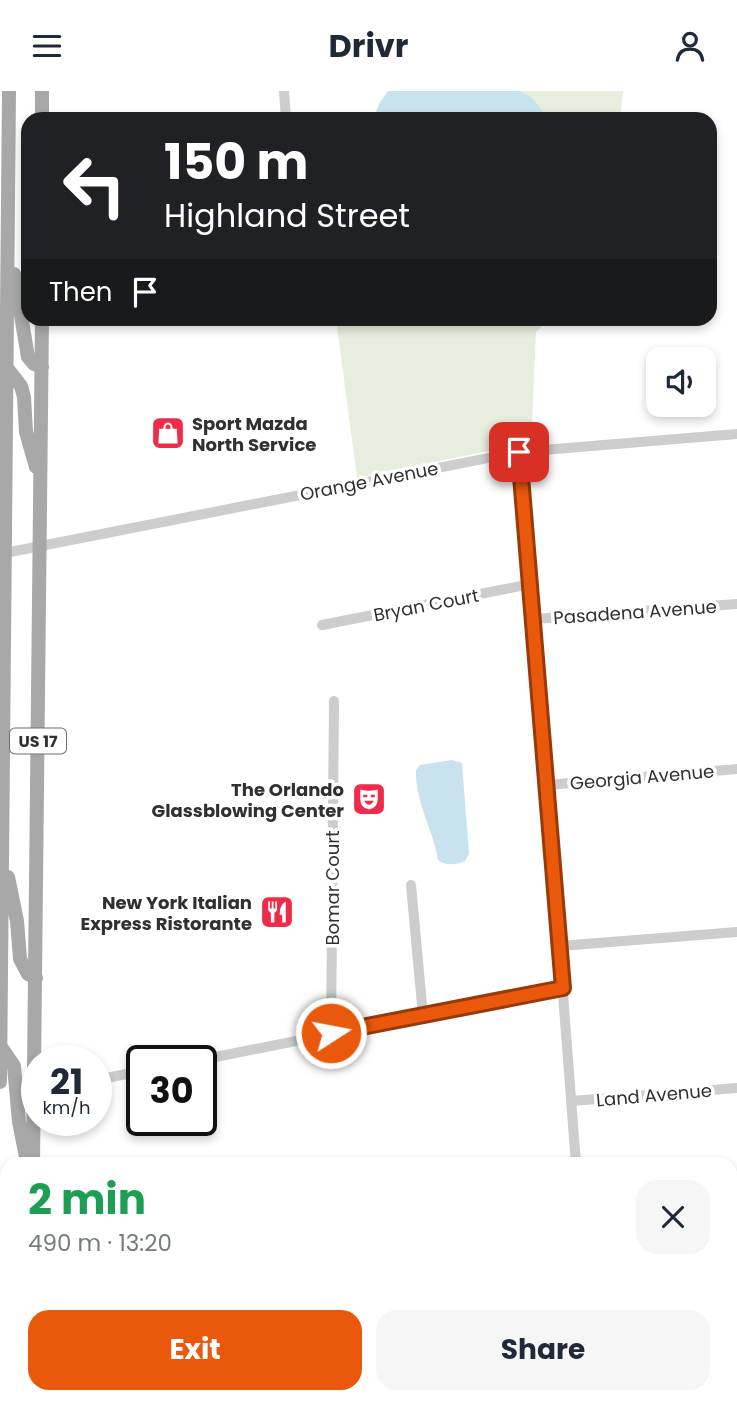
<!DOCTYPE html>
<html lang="en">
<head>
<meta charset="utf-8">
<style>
	:root { --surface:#fff; --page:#f6f6f7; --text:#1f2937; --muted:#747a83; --accent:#ea580c }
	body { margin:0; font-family:Poppins,sans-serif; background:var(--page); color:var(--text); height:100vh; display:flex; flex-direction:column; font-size:26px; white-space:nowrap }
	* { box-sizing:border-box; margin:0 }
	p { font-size:23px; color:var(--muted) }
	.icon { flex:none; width:38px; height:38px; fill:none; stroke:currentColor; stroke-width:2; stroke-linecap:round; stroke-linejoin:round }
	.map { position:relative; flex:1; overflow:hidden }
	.details { position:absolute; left:0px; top:1066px; width:738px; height:247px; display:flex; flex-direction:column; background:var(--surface); border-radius:21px 21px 0 0; box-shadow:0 4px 10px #0003 }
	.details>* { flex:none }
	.banner { position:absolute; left:21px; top:21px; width:696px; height:214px; border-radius:21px; box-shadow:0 4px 10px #0003; background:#202124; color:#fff; overflow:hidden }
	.buttons { position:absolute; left:646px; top:256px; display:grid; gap:14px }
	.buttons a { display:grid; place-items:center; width:70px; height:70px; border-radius:14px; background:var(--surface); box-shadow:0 4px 10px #0003; font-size:35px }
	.speed { position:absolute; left:21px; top:954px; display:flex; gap:14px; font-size:35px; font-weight:700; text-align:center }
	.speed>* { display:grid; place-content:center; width:91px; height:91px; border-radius:50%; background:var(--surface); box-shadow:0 4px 10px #0003; line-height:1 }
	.speed small { font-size:18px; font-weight:400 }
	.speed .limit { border:4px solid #111; border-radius:10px; background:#fff; color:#111 }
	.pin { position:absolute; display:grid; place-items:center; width:60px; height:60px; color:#fff; margin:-30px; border-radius:14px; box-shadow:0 4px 10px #0006 }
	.me { position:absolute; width:77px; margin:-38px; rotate:79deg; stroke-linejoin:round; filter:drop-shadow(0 0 5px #0008) }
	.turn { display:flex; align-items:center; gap:24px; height:147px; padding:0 28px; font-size:32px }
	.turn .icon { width:91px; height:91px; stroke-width:2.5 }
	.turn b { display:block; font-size:49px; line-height:60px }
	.then { display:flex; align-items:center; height:66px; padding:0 28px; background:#0003; gap:14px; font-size:26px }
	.round { display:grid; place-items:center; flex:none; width:74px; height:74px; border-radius:21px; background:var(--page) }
	.headline { display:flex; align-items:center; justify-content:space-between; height:119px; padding:0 28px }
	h1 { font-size:42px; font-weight:700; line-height:52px; color:#1e9e55 }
	.cta { display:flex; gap:14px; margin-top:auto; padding:14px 28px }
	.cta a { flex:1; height:80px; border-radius:21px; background:var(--accent); color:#fff; font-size:28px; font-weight:700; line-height:80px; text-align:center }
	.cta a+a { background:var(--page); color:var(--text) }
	header { display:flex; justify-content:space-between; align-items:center; height:91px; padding:0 28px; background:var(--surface); font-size:32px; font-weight:700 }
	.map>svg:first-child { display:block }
	.green { fill:#e8eede }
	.water { fill:#c9e3ee }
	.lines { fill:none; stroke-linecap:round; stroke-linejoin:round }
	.minor { stroke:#cdcdcd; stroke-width:10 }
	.major { stroke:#a8a8a8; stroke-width:14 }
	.route-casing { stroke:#983908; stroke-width:18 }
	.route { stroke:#ea580c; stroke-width:12 }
	.labels { text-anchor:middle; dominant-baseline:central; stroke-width:7; stroke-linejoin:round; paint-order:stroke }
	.shield { fill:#fff; stroke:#6e6e6e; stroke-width:2 }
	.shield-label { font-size:16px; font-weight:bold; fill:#303030 }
	.poi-label { font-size:18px; font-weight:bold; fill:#303030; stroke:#fff; text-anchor:end }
	.street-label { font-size:18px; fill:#303030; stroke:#fff }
</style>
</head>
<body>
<header><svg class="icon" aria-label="menu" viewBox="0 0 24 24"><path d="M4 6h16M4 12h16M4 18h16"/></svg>Drivr<svg class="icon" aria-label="person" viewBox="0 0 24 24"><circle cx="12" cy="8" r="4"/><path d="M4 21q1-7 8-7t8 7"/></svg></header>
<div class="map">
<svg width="737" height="1311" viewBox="0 0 737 1311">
	<rect width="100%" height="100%" fill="#fff"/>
	<path class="green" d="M520 0H623L620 28H549L533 7Z
		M336 228H550L536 241 531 353 513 355 357 387Z"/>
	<path class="water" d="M388 0H520L533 7 549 28H373L380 11Z
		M452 669 462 672 469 763 465 770C457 774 445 775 438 769 433 737 415 712 416 679L420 674Z"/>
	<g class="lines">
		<path class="minor" d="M284 0 286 28
			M519 361 547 694 576 1073
			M5 462 519 361 737 343
			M534 528 737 513
			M322 534 531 493
			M547 694 737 678
			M411 794 423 925
			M560 855 737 841
			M331 942 334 610
			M195 970 563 897
			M96 989 142 980
			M571 1010 737 997
			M732 1151 737 1150
			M732 1244 737 1243
			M310 1306 311 1311
			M486 1306V1311
			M665 1306V1311
			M207 1311 234 1306"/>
		<path class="major" d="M42 0V28
			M14 183 28 266 34 273 42 276
			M7 277 21 295 24 306 26 341 36 376
			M8 786 17 830 20 868 28 883 36 887
			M1 956 14 975 19 1031 27 1071
			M0 991 9 0
			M33 1073 42 228
			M23 1311 24 1306"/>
	</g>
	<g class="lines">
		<g class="route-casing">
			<path id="route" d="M331 942 563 897 519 361"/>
		</g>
		<use href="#route" class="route"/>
	</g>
	<defs>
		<g id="shop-square" transform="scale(1.75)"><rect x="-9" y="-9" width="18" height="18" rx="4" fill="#ee2b49" stroke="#fff"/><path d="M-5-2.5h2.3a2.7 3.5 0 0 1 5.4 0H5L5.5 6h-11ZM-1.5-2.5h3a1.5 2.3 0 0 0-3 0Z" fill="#fff"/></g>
		<g id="theatre-square" transform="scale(1.75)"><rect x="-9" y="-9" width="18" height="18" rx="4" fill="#ee2b49" stroke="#fff"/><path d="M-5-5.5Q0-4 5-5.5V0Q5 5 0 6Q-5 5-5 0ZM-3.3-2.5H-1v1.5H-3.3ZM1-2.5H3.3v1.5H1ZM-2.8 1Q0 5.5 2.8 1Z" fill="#fff"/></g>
		<g id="restaurant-square" transform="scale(1.75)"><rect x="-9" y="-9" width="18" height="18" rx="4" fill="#ee2b49" stroke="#fff"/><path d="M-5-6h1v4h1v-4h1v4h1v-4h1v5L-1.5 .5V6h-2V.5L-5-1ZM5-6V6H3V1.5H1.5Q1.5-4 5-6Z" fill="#fff"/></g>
	</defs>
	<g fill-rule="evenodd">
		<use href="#shop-square" x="168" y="342"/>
		<use href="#theatre-square" x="369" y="708"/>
		<use href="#restaurant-square" x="277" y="821"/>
	</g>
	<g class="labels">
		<rect class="shield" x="10" y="637.5" width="56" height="25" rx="5"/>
		<g class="shield-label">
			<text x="38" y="650">US 17</text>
		</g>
		<g class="poi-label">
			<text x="192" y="332" text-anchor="start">Sport Mazda<tspan x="192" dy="21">North Service</tspan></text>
			<text x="344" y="698">The Orlando<tspan x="344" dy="21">Glassblowing Center</tspan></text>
			<text x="252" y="811">New York Italian<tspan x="252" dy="21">Express Ristorante</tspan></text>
		</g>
		<g class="street-label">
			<text transform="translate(369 390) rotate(-11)">Orange Avenue</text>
			<text transform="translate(426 514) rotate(-11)">Bryan Court</text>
			<text transform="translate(635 521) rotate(-4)">Pasadena Avenue</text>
			<text transform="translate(642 686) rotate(-5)">Georgia Avenue</text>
			<text transform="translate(332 797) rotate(-90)">Bomar Court</text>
			<text transform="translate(654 1004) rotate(-5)">Land Avenue</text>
		</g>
	</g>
</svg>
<div class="buttons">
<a><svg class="icon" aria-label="sound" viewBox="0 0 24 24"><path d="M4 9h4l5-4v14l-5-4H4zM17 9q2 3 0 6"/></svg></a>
</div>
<div class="speed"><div>21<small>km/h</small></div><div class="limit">30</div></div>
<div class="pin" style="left:519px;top:361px;background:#d93025"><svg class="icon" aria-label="arrive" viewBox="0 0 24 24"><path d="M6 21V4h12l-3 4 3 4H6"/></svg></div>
<svg class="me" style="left:331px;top:942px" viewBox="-20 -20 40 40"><circle r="17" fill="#ea580c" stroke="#fff" stroke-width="3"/><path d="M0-11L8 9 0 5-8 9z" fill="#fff"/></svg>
<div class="banner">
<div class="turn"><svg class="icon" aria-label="left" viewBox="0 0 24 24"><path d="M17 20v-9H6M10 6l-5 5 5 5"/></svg><div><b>150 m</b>Highland Street</div></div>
<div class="then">Then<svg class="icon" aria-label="arrive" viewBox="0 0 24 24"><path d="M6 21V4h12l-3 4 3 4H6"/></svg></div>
</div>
<section class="details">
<div class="headline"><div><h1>2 min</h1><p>490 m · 13:20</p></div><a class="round"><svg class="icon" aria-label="close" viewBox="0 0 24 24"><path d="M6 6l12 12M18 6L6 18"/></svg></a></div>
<div class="cta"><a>Exit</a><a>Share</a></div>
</section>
</div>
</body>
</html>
